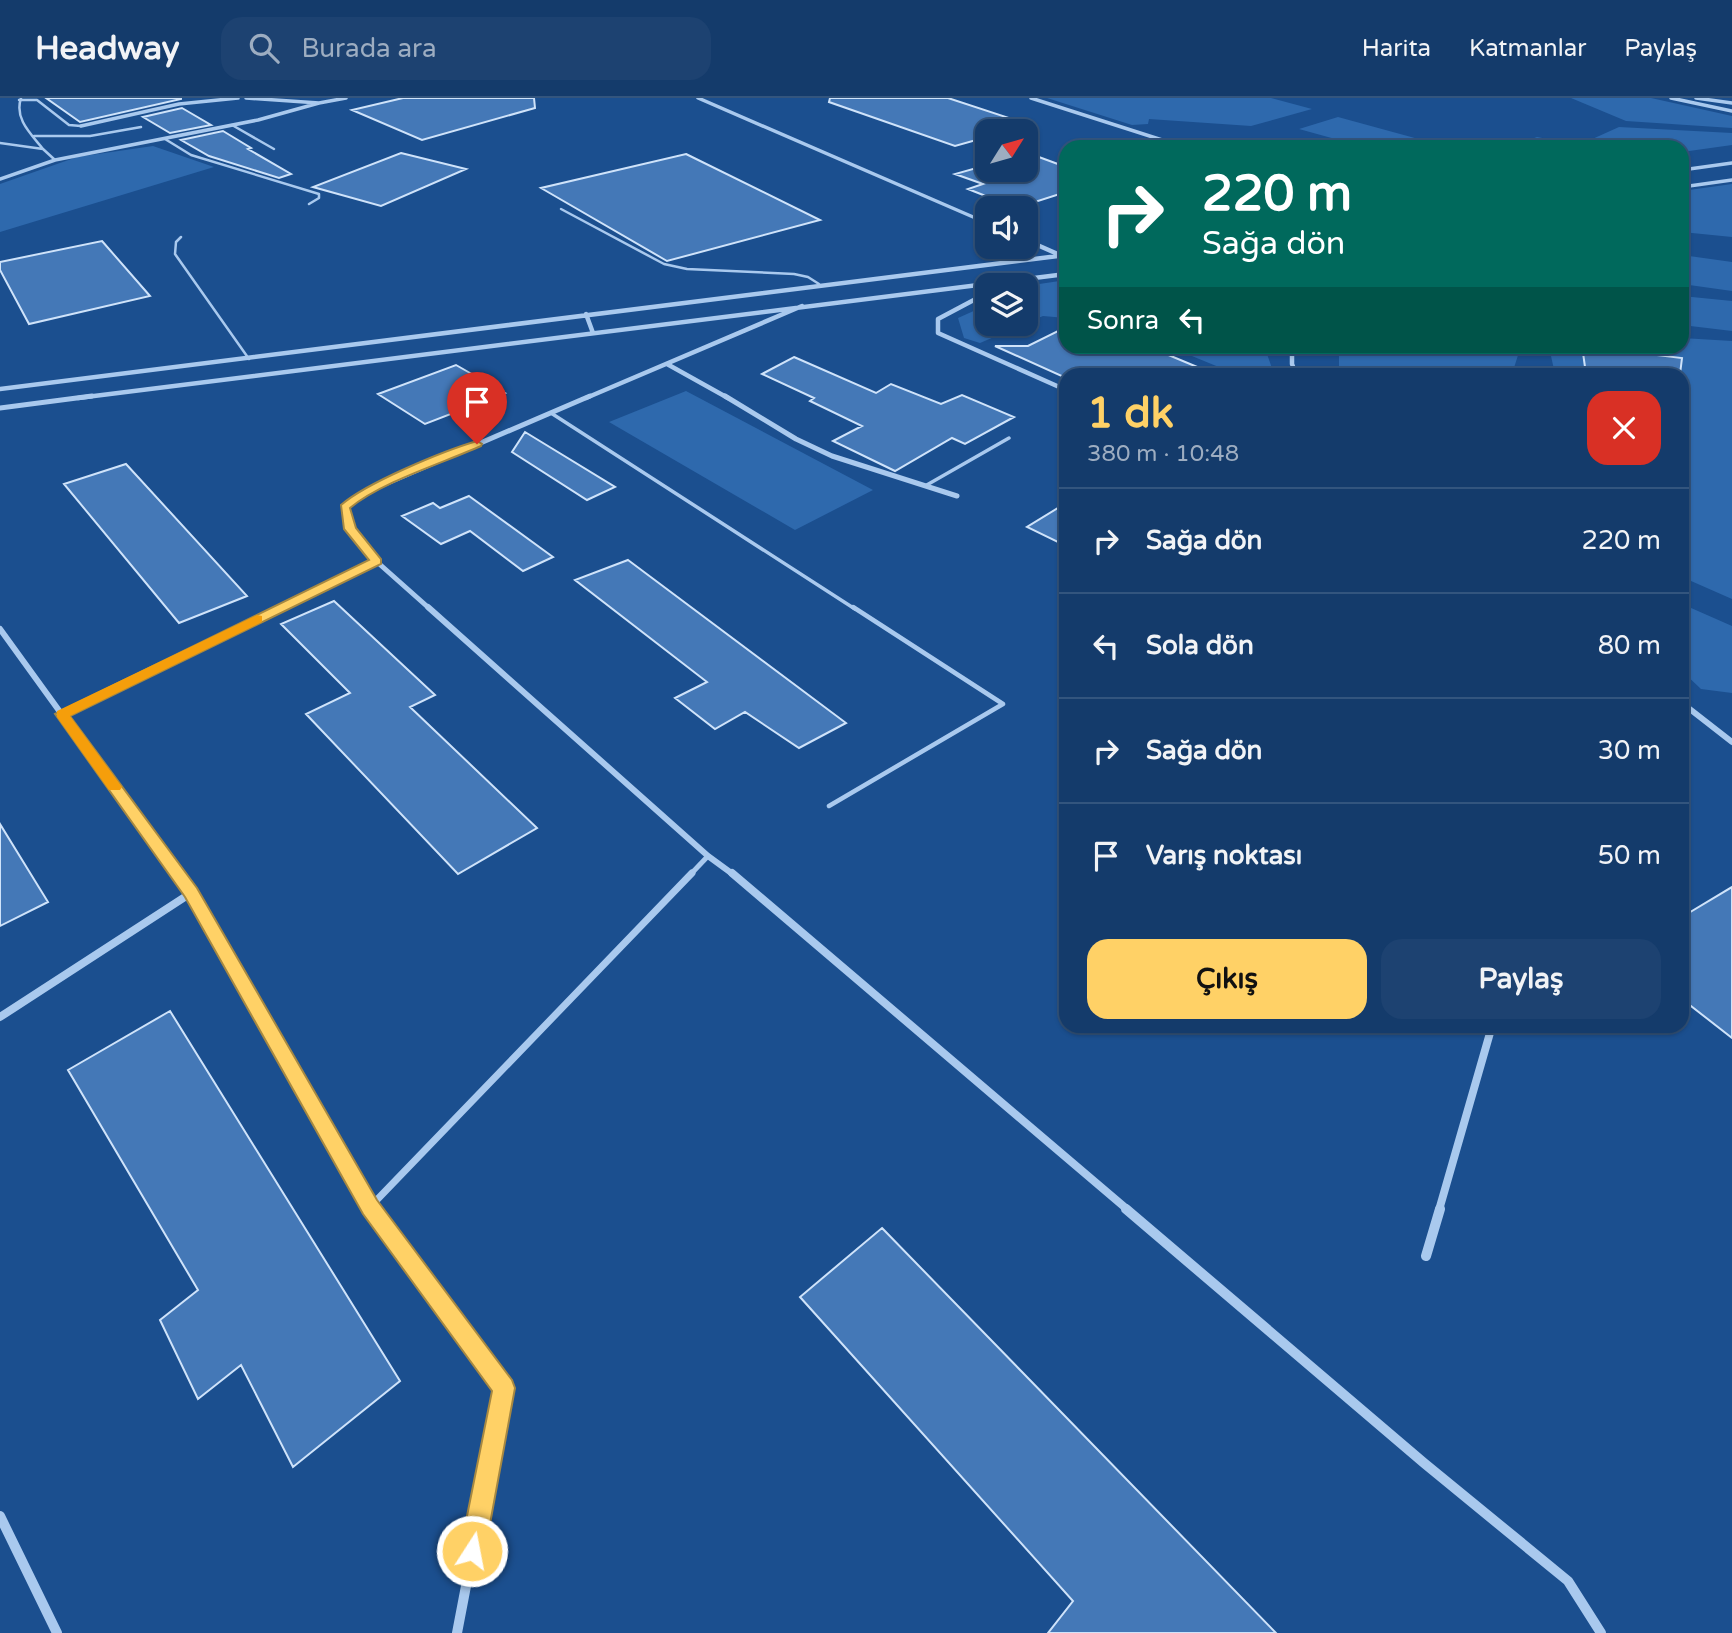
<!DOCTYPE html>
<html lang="tr">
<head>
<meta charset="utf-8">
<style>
	:root { --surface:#143b6b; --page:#1d4271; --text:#f1f3f6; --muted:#9dadc1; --line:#33557e; --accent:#ffd166 }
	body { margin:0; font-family:"Varela Round",sans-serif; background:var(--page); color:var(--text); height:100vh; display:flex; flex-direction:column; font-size:26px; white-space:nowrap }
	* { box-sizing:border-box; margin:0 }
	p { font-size:23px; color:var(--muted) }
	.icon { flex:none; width:38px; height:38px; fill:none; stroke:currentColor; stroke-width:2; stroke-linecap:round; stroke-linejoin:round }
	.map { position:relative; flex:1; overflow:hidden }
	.drawer { position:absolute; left:1059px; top:270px; width:630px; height:665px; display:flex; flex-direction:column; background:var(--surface); border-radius:21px; box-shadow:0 2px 5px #0004,0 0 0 2px var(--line) }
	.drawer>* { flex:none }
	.guide { position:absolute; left:1059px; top:42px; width:630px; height:214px; border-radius:21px; box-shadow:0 2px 5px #0004,0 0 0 2px var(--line); background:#00695c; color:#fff; overflow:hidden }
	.needle { width:46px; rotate:53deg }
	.tools { position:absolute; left:975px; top:21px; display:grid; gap:14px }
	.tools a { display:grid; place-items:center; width:63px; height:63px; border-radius:14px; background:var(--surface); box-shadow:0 2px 5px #0004,0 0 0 2px var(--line); font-size:35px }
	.pin { position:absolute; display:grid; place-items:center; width:60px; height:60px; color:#fff; margin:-72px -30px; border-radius:50% 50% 50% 0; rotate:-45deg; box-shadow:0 0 7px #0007 }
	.pin .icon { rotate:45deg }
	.me { position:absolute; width:77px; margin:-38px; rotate:11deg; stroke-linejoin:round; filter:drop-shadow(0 0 5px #0008) }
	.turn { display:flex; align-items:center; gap:24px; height:147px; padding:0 28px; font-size:32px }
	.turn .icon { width:91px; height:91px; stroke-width:2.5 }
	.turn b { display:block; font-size:49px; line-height:60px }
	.then { display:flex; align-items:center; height:66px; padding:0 28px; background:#0003; gap:14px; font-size:26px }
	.round { display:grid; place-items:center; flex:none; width:74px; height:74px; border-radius:21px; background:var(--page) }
	.overview { display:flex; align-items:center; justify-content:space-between; height:119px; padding:0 28px }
	h1 { font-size:42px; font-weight:700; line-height:52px; color:var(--accent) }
	.cta { display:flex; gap:14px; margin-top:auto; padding:14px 28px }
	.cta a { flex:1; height:80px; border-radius:21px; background:var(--accent); color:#111; font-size:28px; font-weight:700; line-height:80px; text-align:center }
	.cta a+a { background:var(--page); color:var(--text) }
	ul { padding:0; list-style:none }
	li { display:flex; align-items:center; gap:21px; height:105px; padding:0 28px; border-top:2px solid var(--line) }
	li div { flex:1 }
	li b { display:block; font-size:26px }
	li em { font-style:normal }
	header { display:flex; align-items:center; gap:42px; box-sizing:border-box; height:98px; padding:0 35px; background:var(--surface); border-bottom:2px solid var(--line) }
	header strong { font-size:33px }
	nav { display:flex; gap:38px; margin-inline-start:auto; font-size:24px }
	.search { width:490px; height:63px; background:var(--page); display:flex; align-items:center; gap:18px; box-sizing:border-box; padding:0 24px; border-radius:21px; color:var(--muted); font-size:26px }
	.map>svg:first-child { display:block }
	.green { fill:#2e69ad }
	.building { fill:#4478b7; stroke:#cfe3fa; stroke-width:2 }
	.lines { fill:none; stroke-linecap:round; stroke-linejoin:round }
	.service-far2 { stroke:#a9c9ee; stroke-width:2.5 }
	.service-far1 { stroke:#a9c9ee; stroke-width:3.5 }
	.service { stroke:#a9c9ee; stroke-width:4.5 }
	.pedestrian-far1 { stroke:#a9c9ee; stroke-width:5 }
	.pedestrian { stroke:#a9c9ee; stroke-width:7 }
	.minor-far5 { stroke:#a9c9ee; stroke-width:3.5 }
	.minor-far4 { stroke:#a9c9ee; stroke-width:4.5 }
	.minor-far3 { stroke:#a9c9ee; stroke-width:5 }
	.minor-far2 { stroke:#a9c9ee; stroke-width:6 }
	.minor-far1 { stroke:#a9c9ee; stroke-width:8 }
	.minor { stroke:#a9c9ee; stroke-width:10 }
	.route { fill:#ffd166; stroke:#a68842; stroke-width:2 }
	.slow { fill:#f59e0b }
</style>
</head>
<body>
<header>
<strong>Headway</strong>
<div class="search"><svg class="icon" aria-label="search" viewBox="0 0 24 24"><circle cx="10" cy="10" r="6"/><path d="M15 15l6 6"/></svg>Burada ara</div>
<nav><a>Harita</a><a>Katmanlar</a><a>Paylaş</a></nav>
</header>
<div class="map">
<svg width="1732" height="1535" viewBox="0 0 1732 1535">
	<rect width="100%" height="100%" fill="#1b4f8f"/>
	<path class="green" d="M1047 0H1271L1312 11 1251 28 1149 21 1148 26 1132 27Z
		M1571 0H1651L1732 18V30L1626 23Z
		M1338 19 1444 48 1364 49 1299 31Z
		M1619 29 1732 35V47L1682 54V49H1510L1537 39 1579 47Z
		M153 48 214 69 0 134V86L77 59Z
		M1732 86V139L1682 134V93Z
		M1682 157 1732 164V193L1682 186Z
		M1066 182V220L1043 218 980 245 964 240 958 220 987 207V226H1026V188Z
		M1682 198 1732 203V233L1682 227Z
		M1682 240 1732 243V501L1682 479V276H1555L1549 249 1682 248Z
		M1170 249H1274L1267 256 1274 276H1227L1226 272Z
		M1345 249 1520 248V251L1512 276H1339V256Z
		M686 293 873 392 795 432 609 324Z
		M1682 506 1732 528V595L1701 591 1682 573Z"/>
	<path class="building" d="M46 0H181V1L80 24Z
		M403 0H534L535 10 422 42 352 12Z
		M830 0H948L1030 27 1007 33H987V39L955 48 829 4Z
		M182 10 211 27 170 35 143 19Z
		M223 33 251 50 248 51 291 76 279 80 209 58 181 42Z
		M401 55 466 71 381 108 313 89Z
		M1028 55 1066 69V94L1016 110 968 91 983 86 955 76 987 67V72H1026V56Z
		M686 56 820 122 667 163 541 90Z
		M102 143 150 198 29 226 0 172V164Z
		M1066 229V248H1147L1214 276H1066V280L995 248H1028Z
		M1582 248 1682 260 1680 276H1586Z
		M794 259 876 295 891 286 941 306 962 297 1014 319 965 346 952 340 895 373 833 343 862 328 810 303 814 300 762 276Z
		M456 267 505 295 425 326 378 296Z
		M525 334 615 389 587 402 512 354Z
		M126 366 247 498 179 525 64 386Z
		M469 398 553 459 523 473 470 433 441 446 402 418 433 405 440 410Z
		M1066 405V448L1027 429Z
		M628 462 846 625 799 650 745 614 715 631 675 600 707 584 575 482Z
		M334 503 435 597 410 609 537 730 458 776 306 616 350 595 281 526Z
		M0 726 48 804 0 828Z
		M1732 789V940L1682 901V819Z
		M170 913 400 1283 293 1369 241 1267 198 1301 160 1222 198 1192 68 972Z
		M882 1130 1276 1535H1048L1073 1503 800 1199Z"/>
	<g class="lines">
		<path class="service-far2" d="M21 0C14 21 31 36 43 51
			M19 2H37L69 27 81 28
			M232 27 274 51
			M34 38H90L141 29
			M165 41 191 57 319 96V100L309 106
			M0 45 43 51 55 62
			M561 111 664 166 687 171 794 176 808 179 819 186
			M181 139 176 144 175 156 249 261"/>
		<path class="service-far1" d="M551 315 855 511
			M925 388 1009 340"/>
		<path class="service" d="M829 708 1003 606 853 509"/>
		<path class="pedestrian-far1" d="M690 777 708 758"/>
		<path class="pedestrian" d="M370 1109 692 775"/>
		<path class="minor-far5" d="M246 0 319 5 346 0
			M698 0 987 125
			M1031 0 1184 49
			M1671 0 1732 13
			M1696 0 1732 5
			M81 28 179 6 238 0
			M1682 72 1732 65
			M0 81 55 62 258 22 319 5
			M1682 89 1732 82"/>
		<path class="minor-far4" d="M1026 142 1060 157
			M987 195 938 221V235L1066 292
			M586 216 593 235
			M1292 248V266L1296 276
			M667 266 728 300
			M0 291 1066 157
			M78 300 1066 176
			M586 300 802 208"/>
		<path class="minor-far3" d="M725 298 796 341 832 358 957 398
			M0 310 92 298
			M278 511 376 463
			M430 511 376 463 350 431 345 409 357 398 590 298"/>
		<path class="minor-far2" d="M428 509 708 758 734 777
			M0 531 178 777
			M1682 605 1732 644
			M62 616 281 509"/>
		<path class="minor-far1" d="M177 775 191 795 372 1112
			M732 775 1128 1112
			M0 919 191 795
			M1439 1112 1492 928"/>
		<path class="minor" d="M371 1111 504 1290 457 1535
			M1126 1111 1424 1365 1568 1483 1601 1535
			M1426 1158 1440 1111
			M0 1418 57 1535"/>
	</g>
	<path class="route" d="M477 343 482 346 481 348C443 365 381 384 350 410L356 430 381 461V466L70 618 197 790 377 1102 512 1282 515 1290 485 1453 481 1462 472 1466 464 1462 460 1453 492 1293 363 1116 185 799 55 616 369 462 344 431 341 407C366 385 443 353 477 343Z"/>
	<path class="slow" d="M257 517 262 518V524L70 618 122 689 120 692H109L57 619V613Z"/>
</svg>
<div class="tools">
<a><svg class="needle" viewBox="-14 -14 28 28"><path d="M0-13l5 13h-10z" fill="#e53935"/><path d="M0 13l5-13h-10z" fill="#9dadc1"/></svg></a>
<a><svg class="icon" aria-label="sound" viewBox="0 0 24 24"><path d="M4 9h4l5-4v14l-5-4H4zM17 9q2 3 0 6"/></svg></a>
<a><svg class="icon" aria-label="layers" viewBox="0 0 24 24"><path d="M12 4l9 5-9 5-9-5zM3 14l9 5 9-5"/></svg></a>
</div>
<div class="pin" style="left:477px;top:346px;background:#d93025"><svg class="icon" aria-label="arrive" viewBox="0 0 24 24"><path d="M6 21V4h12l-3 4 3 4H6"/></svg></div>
<svg class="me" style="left:472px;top:1453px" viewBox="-20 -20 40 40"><circle r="17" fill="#ffd166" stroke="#fff" stroke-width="3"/><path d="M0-11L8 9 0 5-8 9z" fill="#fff"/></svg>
<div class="guide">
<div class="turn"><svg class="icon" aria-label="right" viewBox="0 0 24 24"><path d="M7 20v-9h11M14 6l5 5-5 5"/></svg><div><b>220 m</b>Sağa dön</div></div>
<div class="then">Sonra<svg class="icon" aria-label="left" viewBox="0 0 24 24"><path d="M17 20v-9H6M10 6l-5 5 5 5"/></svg></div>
</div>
<section class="drawer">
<div class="overview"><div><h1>1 dk</h1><p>380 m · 10:48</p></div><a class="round" style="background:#d93025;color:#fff"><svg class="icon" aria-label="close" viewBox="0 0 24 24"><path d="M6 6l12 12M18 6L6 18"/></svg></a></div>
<ul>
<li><svg class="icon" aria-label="right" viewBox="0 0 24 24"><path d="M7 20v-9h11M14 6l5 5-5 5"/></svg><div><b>Sağa dön</b></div><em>220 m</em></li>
<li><svg class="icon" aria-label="left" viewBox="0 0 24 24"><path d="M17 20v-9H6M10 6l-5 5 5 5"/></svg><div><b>Sola dön</b></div><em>80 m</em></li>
<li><svg class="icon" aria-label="right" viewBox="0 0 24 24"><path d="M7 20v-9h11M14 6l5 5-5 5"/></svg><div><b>Sağa dön</b></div><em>30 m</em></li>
<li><svg class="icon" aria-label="arrive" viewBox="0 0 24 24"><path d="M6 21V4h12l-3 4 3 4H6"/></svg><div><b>Varış noktası</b></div><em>50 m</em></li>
</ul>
<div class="cta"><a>Çıkış</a><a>Paylaş</a></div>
</section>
</div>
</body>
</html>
